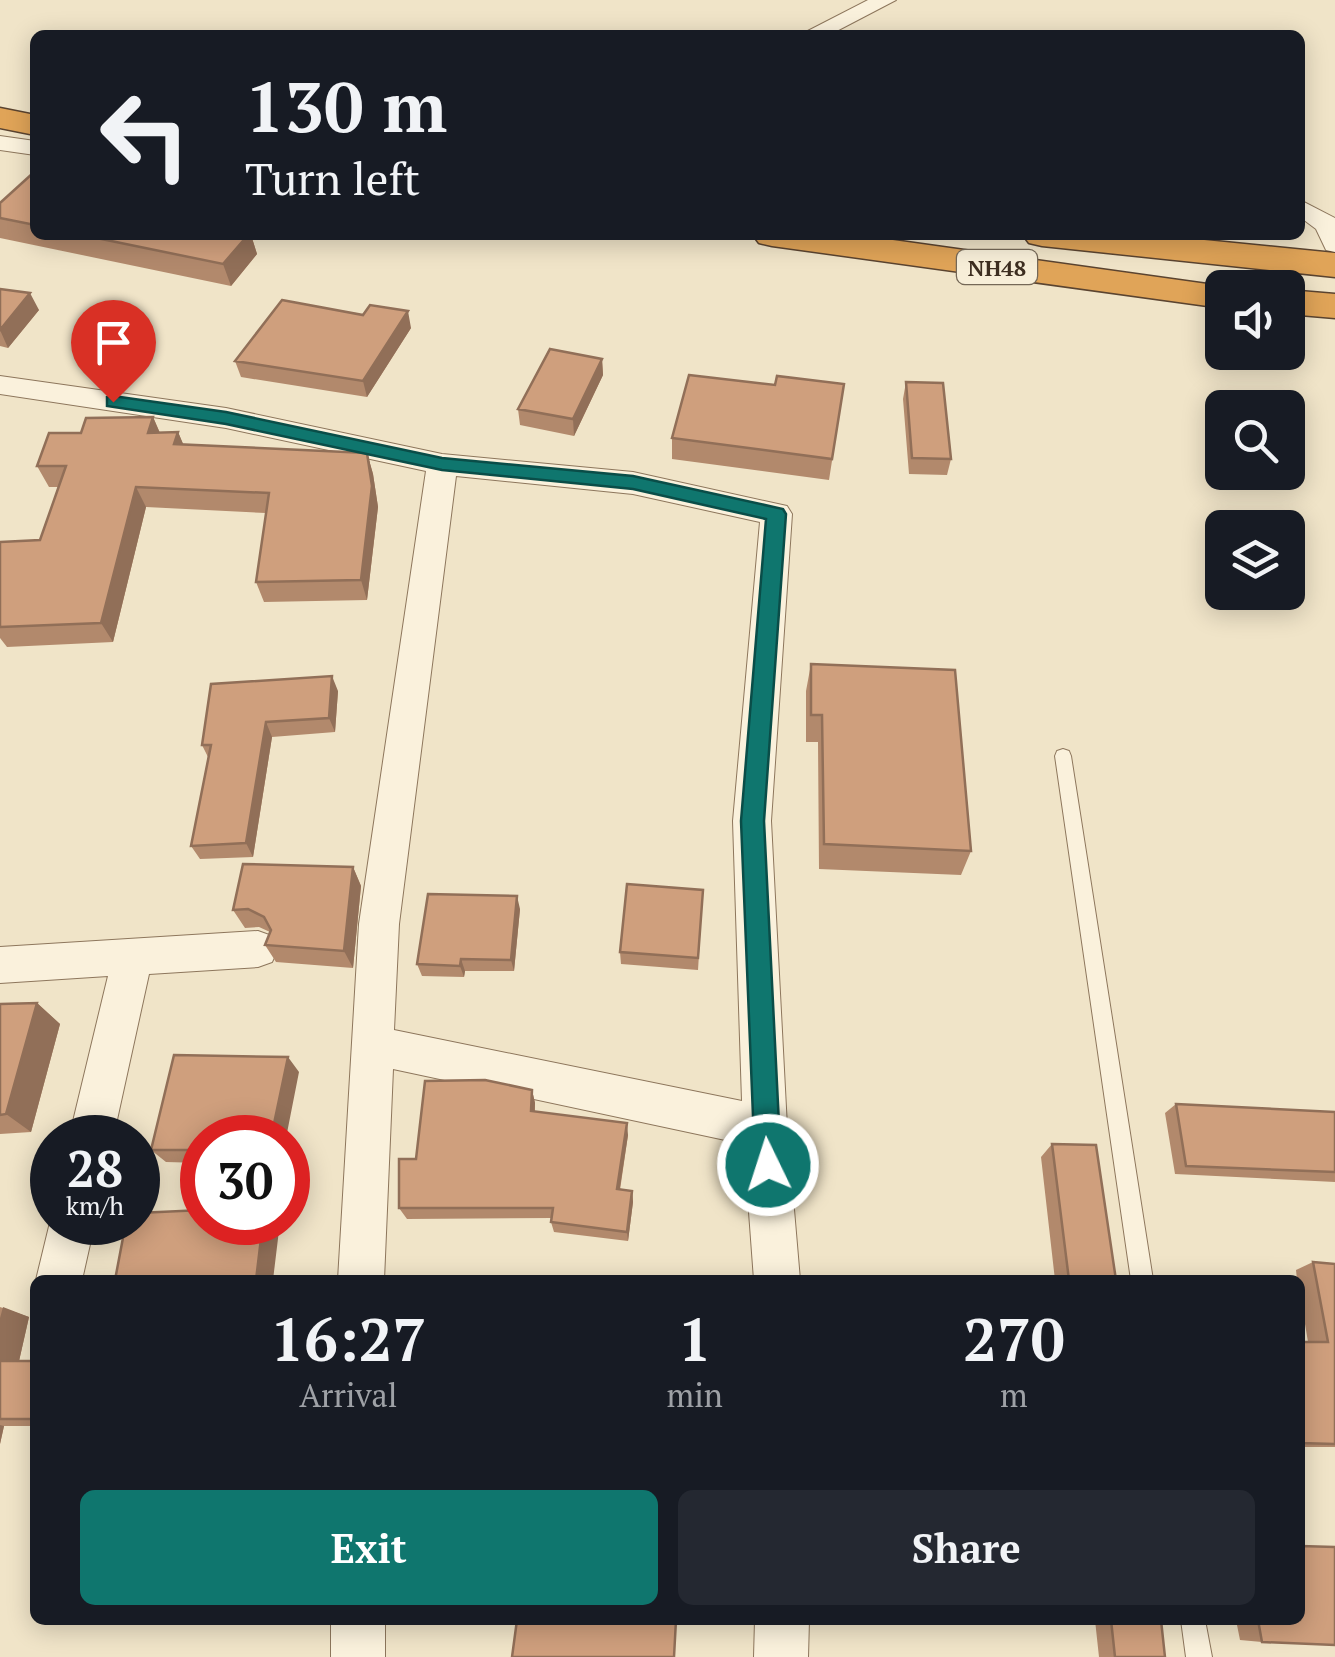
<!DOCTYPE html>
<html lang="en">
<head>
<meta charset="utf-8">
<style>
	:root { --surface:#171b24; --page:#242831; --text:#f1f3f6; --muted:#9ea1a6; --accent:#0f766e }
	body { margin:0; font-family:"PT Serif",serif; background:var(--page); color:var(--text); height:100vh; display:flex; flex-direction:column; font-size:38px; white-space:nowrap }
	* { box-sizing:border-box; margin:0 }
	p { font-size:32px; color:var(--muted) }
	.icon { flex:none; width:55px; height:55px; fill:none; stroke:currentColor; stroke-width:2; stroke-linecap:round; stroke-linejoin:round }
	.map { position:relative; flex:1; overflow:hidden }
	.details { position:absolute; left:30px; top:1275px; width:1275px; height:350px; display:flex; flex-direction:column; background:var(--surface); border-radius:15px; box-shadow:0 5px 25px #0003 }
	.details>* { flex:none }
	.banner { position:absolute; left:30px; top:30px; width:1275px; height:210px; border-radius:15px; box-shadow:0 5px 25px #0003; background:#171b24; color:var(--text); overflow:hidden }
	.tools { position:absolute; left:1205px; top:270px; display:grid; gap:20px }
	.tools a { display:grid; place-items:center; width:100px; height:100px; border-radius:15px; background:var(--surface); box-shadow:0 5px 25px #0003; font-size:50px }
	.speed { position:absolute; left:30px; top:1115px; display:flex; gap:20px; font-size:50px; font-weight:700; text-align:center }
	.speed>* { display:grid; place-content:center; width:130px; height:130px; border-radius:50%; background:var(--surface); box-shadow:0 5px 25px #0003; line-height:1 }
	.speed small { font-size:25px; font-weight:400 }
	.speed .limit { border:15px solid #d22; background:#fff; color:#111 }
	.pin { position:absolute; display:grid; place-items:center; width:85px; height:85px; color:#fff; margin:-102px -42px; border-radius:50% 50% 50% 0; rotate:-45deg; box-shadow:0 0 10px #0007 }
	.pin .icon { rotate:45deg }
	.me { position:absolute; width:110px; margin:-55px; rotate:356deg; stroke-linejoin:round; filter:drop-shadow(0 0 8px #0008) }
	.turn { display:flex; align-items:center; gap:35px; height:210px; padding:0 50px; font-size:45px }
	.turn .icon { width:130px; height:130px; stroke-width:2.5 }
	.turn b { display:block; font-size:70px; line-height:85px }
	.eta { display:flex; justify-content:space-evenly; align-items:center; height:170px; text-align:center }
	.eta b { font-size:60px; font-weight:800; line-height:70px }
	.cta { display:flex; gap:20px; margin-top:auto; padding:20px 50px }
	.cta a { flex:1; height:115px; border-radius:15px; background:var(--accent); color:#fff; font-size:40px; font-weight:800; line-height:115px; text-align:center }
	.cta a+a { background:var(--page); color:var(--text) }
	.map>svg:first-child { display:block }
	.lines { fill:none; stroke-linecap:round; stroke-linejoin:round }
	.lane-casing { stroke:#8d765c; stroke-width:2 }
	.street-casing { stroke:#8d765c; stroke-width:2 }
	.highway-casing { stroke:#5b4430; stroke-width:3 }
	.lane { fill:#faf1dc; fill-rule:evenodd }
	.street { fill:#faf1dc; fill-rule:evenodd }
	.highway { fill:#e0a458; fill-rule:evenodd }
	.wall { fill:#b2896c }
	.shaded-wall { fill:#916f58 }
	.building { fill:#cf9f7d; stroke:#916f58; stroke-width:2.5 }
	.route { fill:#0f766e; stroke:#0a4d48; stroke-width:2.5 }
	.labels { text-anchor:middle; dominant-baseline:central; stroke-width:8; stroke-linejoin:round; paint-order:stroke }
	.shield { fill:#f7eed8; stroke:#756857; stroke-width:2.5 }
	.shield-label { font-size:22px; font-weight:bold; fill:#3d2e20 }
</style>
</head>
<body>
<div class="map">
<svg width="1335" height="1657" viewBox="0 0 1335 1657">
	<rect width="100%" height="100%" fill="#f0e4c8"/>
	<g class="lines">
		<g class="lane-casing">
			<path id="lane" d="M1063 749 1069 751 1071 756 1153 1280H1131L1055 756 1057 751Z
				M1181 1620H1205L1212 1657H1186Z"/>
		</g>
		<g class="street-casing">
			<path id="street" d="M868 0H896L829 35H800Z
				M0 136 35 141V155L0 150Z
				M1300 200 1335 218V252L1326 250 1316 229 1300 217Z
				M0 376 226 408 442 454 633 472 787 506 792 514 771 821 787 1127 800 1280H754L744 1144 393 1069 384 1280H338L359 924 426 471 226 428 0 394ZM456 476 633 494 760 522 733 821 742 1101 394 1030 399 924Z
				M258 931 272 936 278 949 272 962 258 967 149 974 113 1138H69L108 976 0 983V947Z
				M52 1214V1222H95L82 1280H36Z
				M331 1620H385V1657H331Z
				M755 1620H809L808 1657H754Z"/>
		</g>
		<g class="highway-casing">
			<path id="highway" d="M0 108 35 115V135L0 128Z
				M753 235H857L1236 288H1222V308L772 246 759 243Z
				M1023 235H1154L1335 253V277L1042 246 1029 243Z
				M1288 290 1335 294V318L1288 314Z"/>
		</g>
		<use href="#lane" class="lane"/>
		<use href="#street" class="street"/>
		<use href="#highway" class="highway"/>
	</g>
	<path class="wall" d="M35 174V235H251L257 254 231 286 0 238V203Z
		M0 289 39 310 8 348 0 346Z
		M411 328 367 397 241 377 235 361Z
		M602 359 603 375 574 436 520 425 518 409Z
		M906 382 951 459 947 475 909 474 903 399Z
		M844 384 829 480 672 459V438L775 385Z
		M153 417 160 433 178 432 183 444 367 453 373 474 378 507 367 600 264 602 256 582 266 513 146 507 113 642 7 647 0 638V542L40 540 58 487H49L37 466Z
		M811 664 971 851 961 875 819 869 818 742H806V691Z
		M338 691 335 732 272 737 253 857 200 859 191 846 208 757 202 745Z
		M353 867 361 886 353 968 276 962 265 945 270 932 259 927 245 928 233 910Z
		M703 890 698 970 621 964 620 952Z
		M520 909 514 971H465L464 977 422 976 417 964Z
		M37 1003 60 1024 31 1132 0 1134V1004Z
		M299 1072 202 1138V1163L166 1162 151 1150Z
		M532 1090 535 1103V1111L628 1135 620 1190 632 1191 633 1202 628 1241 554 1232 551 1222V1218L407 1219 399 1208 416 1159Z
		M1176 1104 1335 1112V1182L1175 1174 1165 1113Z
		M1052 1144 1116 1280H1055L1041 1157Z
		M1313 1262 1335 1264V1447H1300V1342H1308L1300 1294V1280H1297L1296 1270Z
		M0 1307 29 1317 19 1361H35V1426H4L0 1444Z
		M1095 1620H1161L1165 1657H1099Z
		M1236 1620H1300L1262 1642 1240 1640Z"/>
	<path class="shaded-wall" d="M248 235H251L257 254 231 286 223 264Z
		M30 293 39 310 8 348 0 330Z
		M408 311 411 328 367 397 363 381Z
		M602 359 603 375 574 436 573 419Z
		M153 417 162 438 148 433Z
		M178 432 187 453 174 444Z
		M367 453 373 474 378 507 367 600 361 580Z
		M136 487 146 507 113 642 101 623Z
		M332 676 338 691 335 732 329 718Z
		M266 722 272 737 253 857 246 843Z
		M353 867 361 886 353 968 344 951Z
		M517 896 520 909 514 971 511 960Z
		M461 959 465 971 464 977 460 966Z
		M37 1003 60 1024 31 1132 6 1114Z
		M288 1057 299 1072 286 1138H271Z
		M532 1090 535 1103 534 1123 531 1111Z
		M627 1123 628 1135 618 1200 617 1189Z
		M632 1191 633 1202 628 1241 627 1232Z
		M263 1222H280L273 1280H256Z
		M3 1307 29 1317 17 1370 0 1364V1318Z
		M0 1425 4 1426 0 1444Z"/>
	<path class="building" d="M33 173 35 174V225L0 218V203Z
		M82 235H248L223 264Z
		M0 289 30 293 0 330Z
		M282 300 363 315 370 305 408 311 363 381 235 361Z
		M550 349 602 359 573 419 518 409Z
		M689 375 775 385 777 376 844 384 832 459 672 438Z
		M906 382 943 383 951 459 912 458Z
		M153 417 148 433 178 432 174 444 367 453 372 486 361 580 256 582 269 493 136 487 101 623 0 627V542L40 540 66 466H37L49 433H81L86 418Z
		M811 664 955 670 971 851 824 844 822 715H811Z
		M332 676 329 718 266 722 246 843 191 846 211 745H202L211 684Z
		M243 864 353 867 344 951 265 945 271 930 264 917 248 909 233 910Z
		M627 884 703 890 698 958 620 952Z
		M428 894 517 896 511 960 461 959 460 966 417 964Z
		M37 1003 6 1114 0 1115V1004Z
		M174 1055 288 1057 271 1138H202V1150H151Z
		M485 1080 532 1090 531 1111 627 1123 617 1189 632 1191 627 1232 551 1222 553 1208H399V1159H416L425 1081Z
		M1176 1104 1335 1112V1172L1186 1166Z
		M1052 1144 1096 1145 1116 1280H1069Z
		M202 1210V1222H263L256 1280H115L126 1222H138V1213Z
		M1313 1262 1335 1264V1444L1300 1443V1342H1328Z
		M0 1361H35V1419H0Z
		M1300 1546 1335 1547V1645L1262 1642 1258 1620H1300Z
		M517 1620H676L674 1657H512Z
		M1111 1620H1161L1165 1657H1115Z"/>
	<path class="route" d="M113 396 226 412 442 458 633 476 783 509 786 514 764 821 781 1165 777 1174 768 1178 759 1174 755 1165 741 821 766 519 633 489 442 470 226 424 107 406V397Z"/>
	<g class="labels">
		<rect class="shield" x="957" y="250" width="80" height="34" rx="8"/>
		<g class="shield-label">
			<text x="997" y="267">NH48</text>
		</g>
	</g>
</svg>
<div class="tools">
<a><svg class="icon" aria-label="sound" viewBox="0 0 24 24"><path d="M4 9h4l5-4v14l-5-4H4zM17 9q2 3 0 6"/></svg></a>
<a><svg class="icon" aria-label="search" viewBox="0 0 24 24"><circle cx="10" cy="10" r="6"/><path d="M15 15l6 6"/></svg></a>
<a><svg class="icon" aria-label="layers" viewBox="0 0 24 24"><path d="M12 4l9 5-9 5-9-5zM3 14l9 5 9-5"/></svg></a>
</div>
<div class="speed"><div>28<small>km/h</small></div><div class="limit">30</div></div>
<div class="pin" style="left:113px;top:402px;background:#d93025"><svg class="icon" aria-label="arrive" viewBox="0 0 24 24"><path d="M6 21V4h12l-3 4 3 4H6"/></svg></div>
<svg class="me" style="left:768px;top:1165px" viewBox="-20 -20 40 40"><circle r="17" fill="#0f766e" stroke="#fff" stroke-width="3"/><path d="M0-11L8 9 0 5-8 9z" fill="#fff"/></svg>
<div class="banner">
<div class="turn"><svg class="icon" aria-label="left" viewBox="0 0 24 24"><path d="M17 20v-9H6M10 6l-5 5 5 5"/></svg><div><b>130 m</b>Turn left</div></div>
</div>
<section class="details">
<div class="eta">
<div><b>16:27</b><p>Arrival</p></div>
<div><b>1</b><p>min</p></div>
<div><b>270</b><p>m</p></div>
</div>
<div class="cta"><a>Exit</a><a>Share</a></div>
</section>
</div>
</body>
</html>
